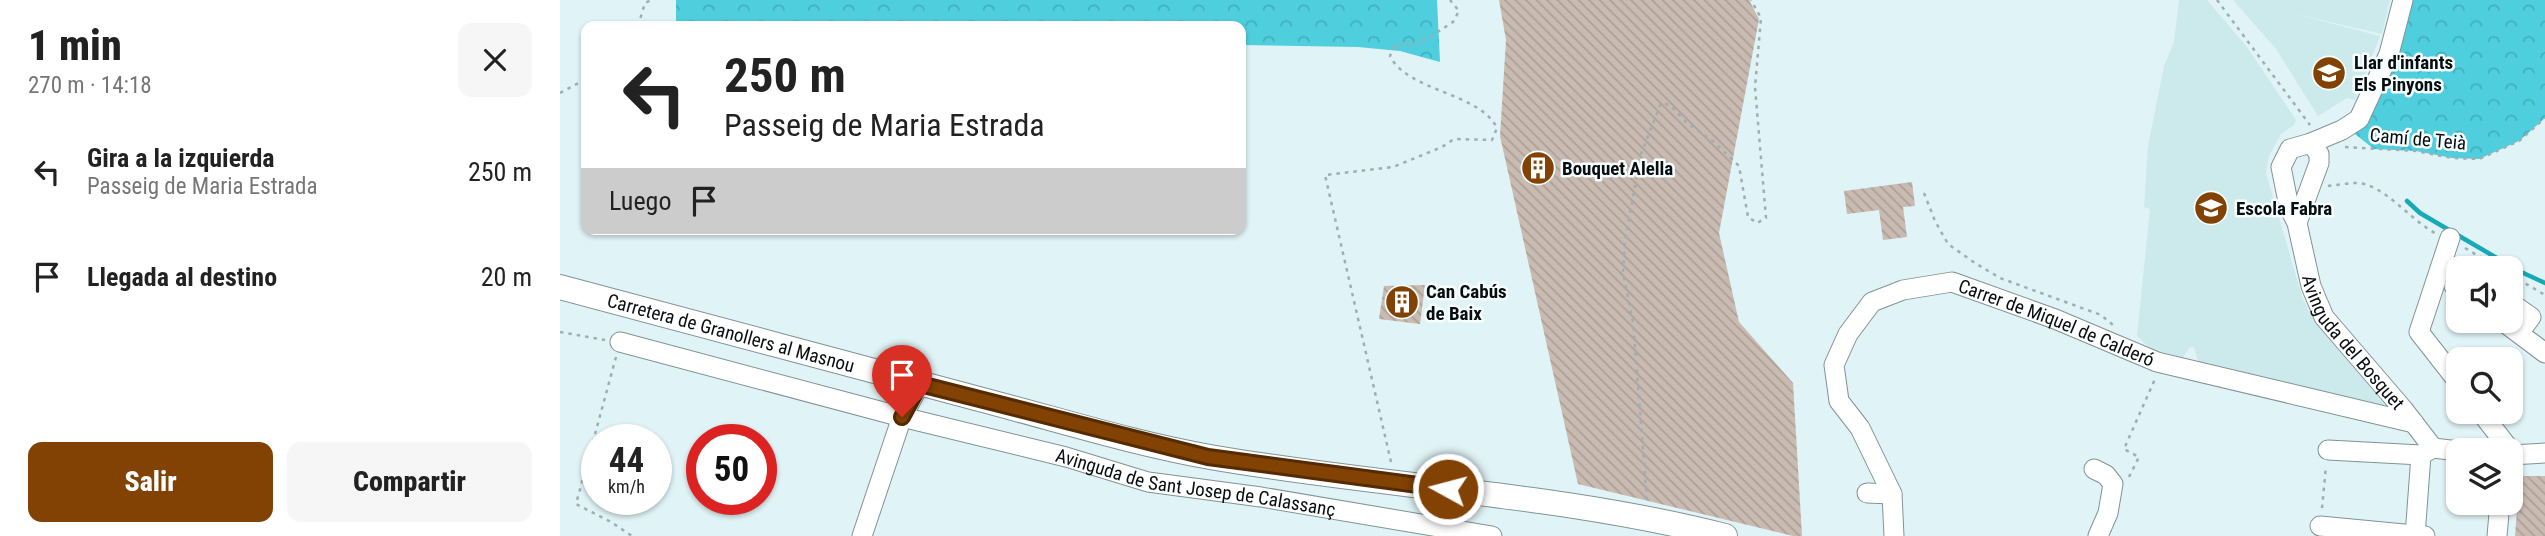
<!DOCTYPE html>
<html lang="es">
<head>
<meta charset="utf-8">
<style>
	:root { --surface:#fff; --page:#f6f6f6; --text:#222; --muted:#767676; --accent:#814203 }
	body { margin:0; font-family:"Roboto Condensed",sans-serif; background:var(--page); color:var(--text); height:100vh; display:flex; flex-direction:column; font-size:26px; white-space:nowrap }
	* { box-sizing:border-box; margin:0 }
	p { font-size:23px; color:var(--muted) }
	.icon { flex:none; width:38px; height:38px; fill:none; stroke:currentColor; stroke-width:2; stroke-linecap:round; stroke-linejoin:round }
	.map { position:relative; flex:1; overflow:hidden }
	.panel { display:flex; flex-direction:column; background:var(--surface); width:560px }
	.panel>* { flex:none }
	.guide { position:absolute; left:21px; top:21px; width:665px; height:214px; border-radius:14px; box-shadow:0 2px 5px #0004; background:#fff; color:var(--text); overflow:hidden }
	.buttons { position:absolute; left:1886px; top:256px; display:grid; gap:14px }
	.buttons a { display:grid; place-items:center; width:77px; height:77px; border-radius:14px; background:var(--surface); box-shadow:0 2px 5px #0004; font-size:35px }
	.speed { position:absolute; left:21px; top:424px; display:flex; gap:14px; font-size:35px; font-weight:700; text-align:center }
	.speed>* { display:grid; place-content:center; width:91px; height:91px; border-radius:50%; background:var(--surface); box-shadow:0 2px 5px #0004; line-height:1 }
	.speed small { font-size:18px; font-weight:400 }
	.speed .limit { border:10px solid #d22; background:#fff; color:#111 }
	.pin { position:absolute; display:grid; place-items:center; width:60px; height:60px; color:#fff; margin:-72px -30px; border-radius:50% 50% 50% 0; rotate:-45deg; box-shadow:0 0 7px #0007 }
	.pin .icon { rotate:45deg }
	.me { position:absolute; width:77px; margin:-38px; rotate:277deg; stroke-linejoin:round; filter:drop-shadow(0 0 5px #0008) }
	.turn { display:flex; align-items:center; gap:24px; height:147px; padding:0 28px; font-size:32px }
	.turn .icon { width:91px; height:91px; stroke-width:2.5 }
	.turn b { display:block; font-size:49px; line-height:60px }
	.then { display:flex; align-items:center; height:66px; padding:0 28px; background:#0003; gap:14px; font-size:26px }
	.round { display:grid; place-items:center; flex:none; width:74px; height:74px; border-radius:14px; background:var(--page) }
	.headline { display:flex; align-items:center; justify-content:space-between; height:119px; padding:0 28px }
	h1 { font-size:42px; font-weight:800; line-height:52px }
	.primary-button { display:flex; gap:14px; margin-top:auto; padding:14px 28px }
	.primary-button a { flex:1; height:80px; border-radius:14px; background:var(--accent); color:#fff; font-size:28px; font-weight:800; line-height:80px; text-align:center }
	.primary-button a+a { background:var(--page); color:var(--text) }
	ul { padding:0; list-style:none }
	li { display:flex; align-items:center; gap:21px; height:105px; padding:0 28px }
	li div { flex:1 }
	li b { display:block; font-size:26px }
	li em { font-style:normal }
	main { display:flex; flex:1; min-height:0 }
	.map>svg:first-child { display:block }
	.built { fill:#cce9ec }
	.forest { fill:url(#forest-crowns) }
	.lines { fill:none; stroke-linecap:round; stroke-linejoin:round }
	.stream { stroke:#17a9b8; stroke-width:4.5 }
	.building { fill:url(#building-back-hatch) }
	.minor-casing { stroke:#819395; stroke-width:21 }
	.major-casing { stroke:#819395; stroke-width:26 }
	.path { stroke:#9faeb0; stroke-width:2.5; stroke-dasharray:3.5 5; stroke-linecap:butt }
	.minor { stroke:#fff; stroke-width:19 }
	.major { stroke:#fff; stroke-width:24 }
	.route-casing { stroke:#542b02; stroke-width:18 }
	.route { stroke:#814203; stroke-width:12 }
	.labels { text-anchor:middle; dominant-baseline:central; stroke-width:5; stroke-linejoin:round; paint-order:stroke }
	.poi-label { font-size:19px; font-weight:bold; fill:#080e0f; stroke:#f6feff; text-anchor:start }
	.street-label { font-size:19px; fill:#080e0f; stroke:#f6feff }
</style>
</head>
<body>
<main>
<section class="panel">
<div class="headline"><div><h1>1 min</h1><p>270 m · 14:18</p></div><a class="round"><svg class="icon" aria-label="close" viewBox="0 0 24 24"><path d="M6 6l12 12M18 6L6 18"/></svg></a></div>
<ul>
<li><svg class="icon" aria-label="left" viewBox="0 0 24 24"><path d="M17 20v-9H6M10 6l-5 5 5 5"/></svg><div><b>Gira a la izquierda</b><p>Passeig de Maria Estrada</p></div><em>250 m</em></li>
<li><svg class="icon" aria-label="arrive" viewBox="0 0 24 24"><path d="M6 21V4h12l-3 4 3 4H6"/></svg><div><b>Llegada al destino</b></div><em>20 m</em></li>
</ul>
<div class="primary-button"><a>Salir</a><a>Compartir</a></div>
</section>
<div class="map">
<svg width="1985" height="536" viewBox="0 0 1985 536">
	<defs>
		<pattern id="forest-crowns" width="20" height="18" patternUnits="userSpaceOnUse" patternTransform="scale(1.75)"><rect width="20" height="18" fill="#4fcedd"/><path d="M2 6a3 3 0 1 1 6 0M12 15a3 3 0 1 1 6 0" fill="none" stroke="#43b0bc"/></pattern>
		<pattern id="building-back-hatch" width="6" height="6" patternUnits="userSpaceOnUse" patternTransform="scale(1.75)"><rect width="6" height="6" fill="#c9bbb1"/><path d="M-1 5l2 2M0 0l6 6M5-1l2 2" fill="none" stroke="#aba097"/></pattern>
	</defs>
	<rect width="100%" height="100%" fill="#e0f3f6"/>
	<path class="built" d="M1619 0H1647L1687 47 1736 120 1734 125 1721 134 1709 156 1706 173 1743 300 1755 322 1834 416 1639 365 1634 347H1630L1623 357 1591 349 1577 336 1590 209 1584 207 1588 146 1604 66 1614 42Z
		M1673 0H1830L1822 34 1731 13 1820 36 1795 100 1787 98 1758 116 1716 49Z"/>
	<path class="forest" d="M116 0H877L880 62 840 51 798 47 681 45V26H116Z
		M1843 0H1985V118L1959 141 1919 159 1892 158 1856 151 1814 149 1786 127Z"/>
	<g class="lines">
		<path class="stream" d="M1847 201 1860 213 1959 271 1985 283"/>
	</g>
	<path class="building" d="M939 0H1189L1199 19 1159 233 1179 322 1233 383 1242 536H1233L1018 484 940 136 946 40Z
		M1352 182 1355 206 1343 207 1347 237 1323 240 1319 210 1287 214 1284 191Z
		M865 285 860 324 819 319 824 286Z
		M1958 476H1985V536H1955L1957 509 1954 508 1952 500 1954 487H1958Z"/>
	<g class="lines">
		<g class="minor-casing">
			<g id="minor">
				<path d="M1751 143 1782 130 1799 119 1829 54 1843 0"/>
				<path id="s1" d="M1737 223 1759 163V154L1751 143 1730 149 1721 167 1729 207 1737 223 1751 286 1764 317 1843 409 1873 448"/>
				<path d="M1890 238 1859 332 1899 383"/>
				<path d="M1899 275 1894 286 1899 289"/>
				<path d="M1951 303 1971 317 1959 333"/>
				<path d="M1941 320 1985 353"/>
				<path id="s2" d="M60 342 342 417 506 457 588 482 701 497 932 536"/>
				<path d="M1920 411 1950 450"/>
				<path d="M1873 448 1899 451"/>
				<path d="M1768 450 1861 455"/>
				<path d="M1951 455 1985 453"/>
				<path d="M1534 469 1546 475 1553 484 1548 513 1538 536"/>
				<path d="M1307 493 1332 494"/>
				<path d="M1760 526 1865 536"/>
				<path d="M302 536 342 417 360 384"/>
				<path id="s3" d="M1334 536 1332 494 1300 428 1279 401 1274 365 1288 334 1312 302 1343 290 1392 282 1495 319 1597 362 1854 423"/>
				<path d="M1855 536 1861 455 1873 448"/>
				<path d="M1937 536 1940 502"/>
			</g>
		</g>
		<g class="major-casing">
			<g id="major">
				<path id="s4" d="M0 287C145 325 289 365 434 403 506 422 577 444 650 457 821 487 996 493 1165 536"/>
			</g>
		</g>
		<path class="path" d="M1657 0 1750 125
			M78 26 85 3 91 0
			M0 93 26 79
			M1785 147 1856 151 1892 158 1919 159 1959 141 1985 118
			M1768 186C1777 185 1787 183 1796 183 1823 183 1850 220 1875 233
			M1364 193 1375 221 1388 244 1415 263 1440 278 1541 315 1553 325
			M1905 248 1939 268
			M1951 275 1985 295
			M0 332 45 340
			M56 357 16 504 51 522 72 536
			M831 462 765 175 833 167 882 147 894 139 932 140 937 128C919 92 848 92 830 56L835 44 854 45 873 35 893 22 899 11 890 0
			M1569 477 1579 457 1564 449 1595 379
			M1087 500 1073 322 1063 272 1065 241 1081 154 1101 103 1110 105 1127 123 1153 141 1179 166 1188 217 1197 223 1206 218 1195 87 1201 18 1191 0
			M1762 508 1766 466"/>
		<use href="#minor" class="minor"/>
		<use href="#major" class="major"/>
	</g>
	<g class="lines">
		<g class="route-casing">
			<path id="route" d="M342 417 360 384 648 457 888 489"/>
		</g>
		<use href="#route" class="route"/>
	</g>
	<defs>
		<g id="school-disc" transform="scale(1.75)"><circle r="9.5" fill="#814203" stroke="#f6feff"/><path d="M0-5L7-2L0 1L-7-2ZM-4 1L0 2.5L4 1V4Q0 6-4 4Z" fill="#fff"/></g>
		<g id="building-disc" transform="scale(1.75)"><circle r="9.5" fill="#814203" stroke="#f6feff"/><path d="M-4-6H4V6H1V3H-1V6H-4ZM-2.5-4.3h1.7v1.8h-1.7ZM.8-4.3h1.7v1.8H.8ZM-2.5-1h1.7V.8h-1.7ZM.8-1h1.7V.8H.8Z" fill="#fff"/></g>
	</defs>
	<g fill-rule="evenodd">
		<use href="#school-disc" x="1769" y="73"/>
		<use href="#building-disc" x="978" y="168"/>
		<use href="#school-disc" x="1651" y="208"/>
		<use href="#building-disc" x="842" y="302"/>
	</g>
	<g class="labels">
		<g class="poi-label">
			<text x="1794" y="62">Llar d'infants<tspan x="1794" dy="22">Els Pinyons</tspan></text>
			<text x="1002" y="168">Bouquet Alella</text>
			<text x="1676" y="208">Escola Fabra</text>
			<text x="866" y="291">Can Cabús<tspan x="866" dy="22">de Baix</tspan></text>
		</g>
		<g class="street-label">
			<text transform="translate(1858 139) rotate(5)">Camí de Teià</text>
			<text stroke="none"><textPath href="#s3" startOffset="455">Carrer de Miquel de Calderó</textPath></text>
			<text stroke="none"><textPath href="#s4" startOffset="177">Carretera de Granollers al Masnou</textPath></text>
			<text stroke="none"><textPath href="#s1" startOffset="322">Avinguda del Bosquet</textPath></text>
			<text stroke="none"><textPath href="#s2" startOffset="593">Avinguda de Sant Josep de Calassanç</textPath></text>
		</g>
	</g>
</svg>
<div class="buttons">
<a><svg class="icon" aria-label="sound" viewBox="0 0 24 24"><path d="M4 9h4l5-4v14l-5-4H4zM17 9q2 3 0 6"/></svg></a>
<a><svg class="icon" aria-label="search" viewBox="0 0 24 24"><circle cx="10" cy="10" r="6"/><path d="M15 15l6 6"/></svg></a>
<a><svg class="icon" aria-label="layers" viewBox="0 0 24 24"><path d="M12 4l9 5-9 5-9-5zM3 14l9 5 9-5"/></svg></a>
</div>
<div class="speed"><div>44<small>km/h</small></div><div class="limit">50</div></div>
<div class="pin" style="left:342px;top:417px;background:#d93025"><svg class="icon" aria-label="arrive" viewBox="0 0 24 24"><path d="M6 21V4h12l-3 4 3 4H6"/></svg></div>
<svg class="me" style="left:888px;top:489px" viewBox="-20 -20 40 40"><circle r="17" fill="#814203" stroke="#fff" stroke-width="3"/><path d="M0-11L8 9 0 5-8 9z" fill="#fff"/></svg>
<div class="guide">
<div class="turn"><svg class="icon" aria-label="left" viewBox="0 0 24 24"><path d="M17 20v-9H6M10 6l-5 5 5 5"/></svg><div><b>250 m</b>Passeig de Maria Estrada</div></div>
<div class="then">Luego<svg class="icon" aria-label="arrive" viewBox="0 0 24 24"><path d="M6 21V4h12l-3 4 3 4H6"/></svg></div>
</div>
</div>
</main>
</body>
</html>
